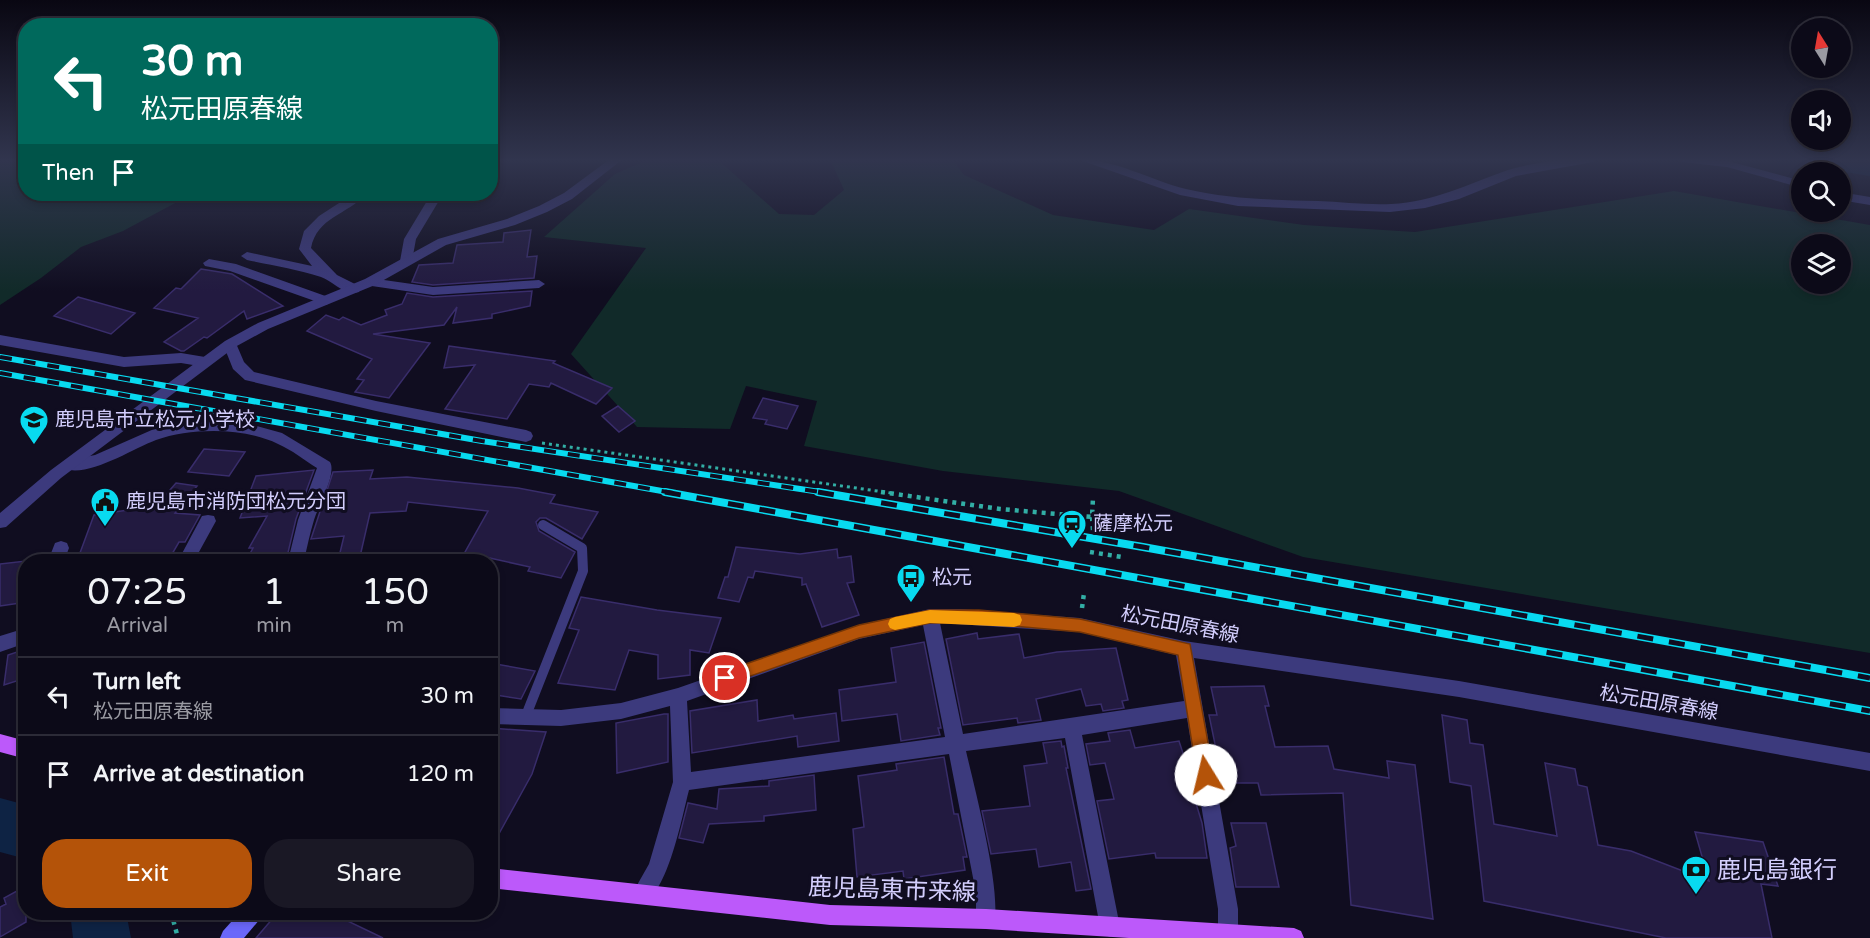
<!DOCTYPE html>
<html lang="en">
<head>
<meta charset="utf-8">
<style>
	:root { --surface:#0c0a18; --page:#1a1825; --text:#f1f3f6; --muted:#9a9aa2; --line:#2c2b37; --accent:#b45309 }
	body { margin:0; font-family:"Varela Round","Noto Sans JP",sans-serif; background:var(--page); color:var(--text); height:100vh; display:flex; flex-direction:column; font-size:22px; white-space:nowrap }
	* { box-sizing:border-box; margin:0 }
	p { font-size:20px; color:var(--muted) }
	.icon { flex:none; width:33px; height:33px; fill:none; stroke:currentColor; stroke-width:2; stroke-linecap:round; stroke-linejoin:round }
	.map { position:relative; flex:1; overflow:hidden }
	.sheet { position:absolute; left:18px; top:554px; width:480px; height:366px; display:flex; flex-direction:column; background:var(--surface); border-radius:24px; box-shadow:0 3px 9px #0003,0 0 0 2px var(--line) }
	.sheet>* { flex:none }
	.top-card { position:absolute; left:18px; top:18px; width:480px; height:183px; border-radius:24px; box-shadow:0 3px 9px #0003,0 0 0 2px var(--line); background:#00695c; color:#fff; overflow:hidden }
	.needle { width:39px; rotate:349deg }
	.tools { position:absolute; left:1791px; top:18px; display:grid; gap:12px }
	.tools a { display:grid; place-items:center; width:60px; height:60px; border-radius:50%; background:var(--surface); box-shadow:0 3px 9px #0003,0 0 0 2px var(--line); font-size:30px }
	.pin { position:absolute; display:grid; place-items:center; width:51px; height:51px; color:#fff; margin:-26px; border:3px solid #fff; border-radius:50%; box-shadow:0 2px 6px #0007 }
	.me { position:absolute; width:66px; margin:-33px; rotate:351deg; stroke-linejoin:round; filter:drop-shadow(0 0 4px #0008) }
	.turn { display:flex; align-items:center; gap:21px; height:126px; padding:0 24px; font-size:27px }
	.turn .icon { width:78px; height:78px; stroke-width:2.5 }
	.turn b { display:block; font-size:42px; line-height:51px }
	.then { display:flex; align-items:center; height:57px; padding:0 24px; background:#0003; gap:12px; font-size:22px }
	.eta { display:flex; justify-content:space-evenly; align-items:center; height:102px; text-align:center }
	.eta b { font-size:36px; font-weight:600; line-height:42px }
	.primary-button { display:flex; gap:12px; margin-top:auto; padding:12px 24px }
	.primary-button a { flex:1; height:69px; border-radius:24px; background:var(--accent); color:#fff; font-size:24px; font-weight:600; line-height:69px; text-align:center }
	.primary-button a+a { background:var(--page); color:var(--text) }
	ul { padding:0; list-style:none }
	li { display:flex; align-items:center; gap:18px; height:78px; padding:0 24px; border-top:2px solid var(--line) }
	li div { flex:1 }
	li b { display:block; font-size:22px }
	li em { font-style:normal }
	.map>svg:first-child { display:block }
	.green { fill:#112a29; fill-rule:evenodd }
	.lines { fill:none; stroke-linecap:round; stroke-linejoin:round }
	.river { fill:#0e2344; fill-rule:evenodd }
	.building { fill:#221a40; stroke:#392d6b; stroke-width:1.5 }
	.path-far1 { stroke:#32aea5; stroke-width:3; stroke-dasharray:3 4; stroke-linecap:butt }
	.path { stroke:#32aea5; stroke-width:4.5; stroke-dasharray:4 5; stroke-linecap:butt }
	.service { stroke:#3c3a7d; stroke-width:10 }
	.minor { fill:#3c3a7d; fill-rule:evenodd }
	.tertiary { fill:#3c3a7d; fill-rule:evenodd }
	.secondary { fill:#6b68fa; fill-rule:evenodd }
	.primary { fill:#bc59fa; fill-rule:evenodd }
	.rail-far1-casing { stroke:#08daf0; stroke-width:6 }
	.rail-casing { stroke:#08daf0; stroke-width:8 }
	.rail-far1 { stroke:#100d20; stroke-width:4; stroke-dasharray:12; stroke-linecap:butt }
	.rail { stroke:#100d20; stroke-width:5; stroke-dasharray:16; stroke-linecap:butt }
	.route { fill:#b45309; stroke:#753606; stroke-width:1.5 }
	.slow { fill:#f59e0b }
	.labels { text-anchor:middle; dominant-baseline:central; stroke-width:6; stroke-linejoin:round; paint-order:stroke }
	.poi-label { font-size:20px; fill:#d3cefd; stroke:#100d20; text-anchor:start }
	.street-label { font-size:20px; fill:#d3cefd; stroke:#100d20 }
	.near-poi-label { font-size:24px; fill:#d3cefd; stroke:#100d20; text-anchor:start }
	.near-street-label { font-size:24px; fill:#d3cefd; stroke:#100d20 }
</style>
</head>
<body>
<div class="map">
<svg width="1870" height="938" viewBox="0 0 1870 938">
	<rect width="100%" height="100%" fill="#100d20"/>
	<path class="green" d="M0 159H25L26 194H192L123 231 81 247 41 278 0 305Z
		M649 159H717L779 214 814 215 844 190 830 159H952L964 175 1053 215 1154 230 1189 209 1304 225 1415 232 1674 191 1870 225V653L1303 557 1119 491 943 471 804 446 817 401 746 386 730 429 637 427 571 354 646 248 544 237 615 174ZM1802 244H1840V284H1802Z"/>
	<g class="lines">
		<path class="river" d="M1801 159H1870V176L1806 166Z
			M0 798 26 805V859L0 852Z
			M70 912H126L131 938H73Z"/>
	</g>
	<path class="building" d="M531 230 527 257 537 256 534 278 433 285 412 282 419 265 453 263 457 245 503 242 504 233Z
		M201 269 232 274 283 306 247 319 244 311 207 338 204 337 184 351H181L164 342 198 318 154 308 176 288 181 289Z
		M532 291 530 306 492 314V318L453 323 457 307 444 325 373 334 430 343 389 398 355 392 364 380 357 379 372 359 307 331 326 315 339 320 343 317 361 325 387 315 385 310 402 304 407 293 433 297Z
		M78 297 135 313 111 334 54 316Z
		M449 346 555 361 553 363 612 388 596 404 551 383 549 387 529 384 507 419 445 409 475 365 444 368Z
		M763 398 798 406 787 429 765 424 767 420 753 418Z
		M618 406 635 421 619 432 602 416Z
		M204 449 245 452 229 476 188 472Z
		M314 470 296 519 286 561H246L253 548H249L267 516 240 518 256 476Z
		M373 470 370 479 407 477 518 488 555 495 550 503 598 512 582 539 546 518H540L536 522 539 531 575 552 561 578 528 571 530 567 485 557 484 561H460L488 511 408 502 406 511 370 513 359 561H338L344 536 311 539 333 472Z
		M176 483 197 486 175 513 200 515 185 542H179L168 561H77L94 515 156 506Z
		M736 547 800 554 837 549 838 558 851 556 854 582 847 583 859 615 822 627 806 584 802 585V578L755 571 753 578 748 577 739 602 718 598 725 577H728Z
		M26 561V591L20 603 0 606V564Z
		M581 597 657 610 721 618 709 653 690 650V675L658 679V655L629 650 615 690 558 683 579 630 569 628Z
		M977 633 978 639 1019 634 1024 658 1057 652 1116 648 1128 700 1122 701 1124 708 1103 711 1101 704 1086 706 1081 689 1036 699 1041 720 1018 723 1017 718 963 725 946 639Z
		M924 642 941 728H938L940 735 901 741 897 714 842 721 839 690 896 682 891 648Z
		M26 649V678L4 685 8 655Z
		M490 663 535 671 521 699 490 694Z
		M1264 686 1269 706H1265L1275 747 1328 746 1334 769 1389 778 1387 761 1415 765 1433 919 1351 905 1343 793 1261 795 1258 783H1223L1209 715H1217L1211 687Z
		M757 700 758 721 793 715 794 719 836 713 839 741 798 747 797 736 692 753 690 711Z
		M664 714H668V762L617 773 616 723Z
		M1442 715 1467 720 1470 743 1483 745 1494 824 1557 836 1545 763 1575 769 1578 785 1587 787 1598 845 1631 851 1709 881 1695 832 1763 842 1778 886 1761 884 1772 938H1666L1484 901 1471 786 1450 782Z
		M490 728 546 732 532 774 490 850Z
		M1130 730 1135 748 1179 741 1193 784H1190L1202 823 1207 858H1156L1155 853 1109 859 1097 801 1114 799 1105 763 1090 765 1086 744 1110 741 1108 733Z
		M1061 741 1062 747 1064 746 1068 768H1066L1091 889 1076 891 1071 862 1039 867 1036 849 991 854 982 811 1030 806 1024 766 1047 763 1043 743Z
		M944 757 954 814H958L967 857H963L965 870 904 879 903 871 857 877 853 829 864 827 858 776 897 770 896 764Z
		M814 775 816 810 764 816V821L709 824 703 843 679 838 688 803 717 809 719 789 769 786V781Z
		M1231 823H1266L1279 887H1236L1230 848 1236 846Z
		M26 886V922L0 937V907L6 904 4 898Z
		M286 912H329L383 938H256L274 917 279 920Z"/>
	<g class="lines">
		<path class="path-far1" d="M542 443 891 493"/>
		<path class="path" d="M881 492 1000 509 1092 517 1093 498
			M1092 517 1093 530
			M1090 552 1122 557
			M1082 608 1084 593
			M171 912 178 938"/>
		<path class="service" d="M525 718 583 571 582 548 543 525"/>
		<path class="minor" d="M353 194H366C347 215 317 217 311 248L337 275 359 286 360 289 359 292C344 296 333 281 321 277 297 269 271 265 247 260L241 256 247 252 312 266 299 249 304 231 319 216Z
			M434 195 440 199 416 239 412 261 410 264H402L400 261 404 239 430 196Z
			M209 259 236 264 331 298 333 301 326 305 230 271 205 266 203 263Z
			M370 278 433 287 539 280 545 284 539 288 433 295 365 285 364 282Z
			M0 335 124 357 181 353 205 357 212 362 205 367 181 363 124 367 0 345Z
			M230 339 235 341 244 362 254 372 376 401 526 430 531 432 533 436 531 440 526 442 376 411 245 380 233 369 223 344Z
			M198 420 246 423 282 433 330 462C337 474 318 506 314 520 310 533 307 547 304 561H288L298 520 317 468C304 460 292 450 278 444 243 427 191 428 156 440 132 449 90 477 65 469L63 465 65 461 95 455 154 429Z
			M208 515 214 516 216 521 194 561H178L202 516Z
			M61 541 67 543 69 548 64 561H48L55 543Z
			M930 609H961L1080 618 1184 641 1459 681 1870 753V771L1459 697 1194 658 1238 909V938H1218V909L1187 718 1082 735 1120 927 1117 934 1110 937 1103 934 1100 927 1065 738 966 751C974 786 1004 899 993 926L986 929 979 926 976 919V893L949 754 689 790C682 817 668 893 642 904L635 901 632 894 649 864 673 782 670 706 621 719 561 726 490 724V708L561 710 621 703 678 688 859 625ZM940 623 1080 632 1176 655 1184 701 963 734ZM923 625 945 737 691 772 687 701 859 639Z
			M26 628V643L0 652V636Z"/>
		<path class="tertiary" d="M610 159H623L572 199 547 212 515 225 446 245 375 285 268 329 235 347 61 478 6 527 0 528V513L51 470 225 341 258 323 365 279 438 239 507 219 539 206 564 193Z
			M1077 159C1115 159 1150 180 1186 189 1229 199 1273 200 1318 201 1342 202 1366 205 1391 204 1435 202 1467 184 1508 170 1538 161 1568 159 1598 159L1593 162 1516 176 1459 199 1425 208 1390 212 1238 206 1180 195Z
			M1677 159 1728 161 1802 181V188L1727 167 1682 162Z
			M1840 192 1870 197V205L1840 200Z"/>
		<path class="secondary" d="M240 912H263L260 919 244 938H220L223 931Z"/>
		<path class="primary" d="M0 734 26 741V759L0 752Z
			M490 868 830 905 986 909 1294 928 1301 931 1304 938H1129L986 929 830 925 490 888Z"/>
		<g class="rail-far1-casing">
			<path id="rail-far1" d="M0 357 482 441 827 493
				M0 373 673 493"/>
		</g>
		<g class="rail-casing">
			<path id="rail" d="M665 492 1870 711
				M818 492 1143 547 1870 678"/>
		</g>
		<use href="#rail-far1" class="rail-far1"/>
		<use href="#rail" class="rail"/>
	</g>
	<linearGradient id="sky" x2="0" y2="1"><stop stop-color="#090712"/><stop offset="0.55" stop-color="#31354e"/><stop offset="1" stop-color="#31354e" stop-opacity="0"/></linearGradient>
	<rect width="1870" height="291" fill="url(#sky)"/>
	<path class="route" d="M930 610H979L1080 619 1190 644 1214 775 1212 781 1206 783 1200 781 1197 775 1178 655 1080 632 979 623H930L859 638 725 685 720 683 717 678 720 673 725 671 859 625Z"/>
	<path class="slow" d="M930 610 1014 613 1020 615 1022 620 1020 625 1014 627 930 623 895 630 890 628 888 624 890 619 895 617Z"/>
	<defs>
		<g id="school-pin" transform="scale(1.5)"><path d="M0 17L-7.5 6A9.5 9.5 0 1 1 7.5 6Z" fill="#08daf0" stroke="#100d20"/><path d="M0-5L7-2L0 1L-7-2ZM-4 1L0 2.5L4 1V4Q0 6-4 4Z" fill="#111"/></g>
		<g id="civic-pin" transform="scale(1.5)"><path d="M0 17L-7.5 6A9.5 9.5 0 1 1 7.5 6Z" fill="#08daf0" stroke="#100d20"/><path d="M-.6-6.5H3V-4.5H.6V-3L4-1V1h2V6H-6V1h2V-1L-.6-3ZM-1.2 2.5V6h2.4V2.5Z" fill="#111"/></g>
		<g id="station-pin" transform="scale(1.5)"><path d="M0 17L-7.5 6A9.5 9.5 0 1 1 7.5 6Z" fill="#08daf0" stroke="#100d20"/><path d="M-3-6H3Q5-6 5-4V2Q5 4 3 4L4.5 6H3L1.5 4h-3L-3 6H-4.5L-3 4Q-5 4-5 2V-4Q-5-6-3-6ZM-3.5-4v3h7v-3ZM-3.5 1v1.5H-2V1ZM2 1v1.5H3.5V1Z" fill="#111"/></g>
		<g id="bus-pin" transform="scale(1.5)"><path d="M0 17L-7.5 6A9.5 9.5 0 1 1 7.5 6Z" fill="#08daf0" stroke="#100d20"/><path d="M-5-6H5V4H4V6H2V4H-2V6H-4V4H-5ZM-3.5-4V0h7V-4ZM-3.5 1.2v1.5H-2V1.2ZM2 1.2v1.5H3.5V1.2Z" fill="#111"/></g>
		<g id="bank-pin" transform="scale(1.5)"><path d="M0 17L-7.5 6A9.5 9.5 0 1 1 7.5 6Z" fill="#08daf0" stroke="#100d20"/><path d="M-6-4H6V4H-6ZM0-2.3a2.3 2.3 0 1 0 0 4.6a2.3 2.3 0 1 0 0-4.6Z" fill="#111"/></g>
	</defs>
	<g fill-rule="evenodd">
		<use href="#school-pin" x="34" y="420"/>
		<use href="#civic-pin" x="105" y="502"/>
		<use href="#station-pin" x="1072" y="524"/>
		<use href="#bus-pin" x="911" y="578"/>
		<use href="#bank-pin" x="1696" y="870"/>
	</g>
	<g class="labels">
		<g class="poi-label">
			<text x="55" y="420">鹿児島市立松元小学校</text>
			<text x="126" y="502">鹿児島市消防団松元分団</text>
			<text x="1093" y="524">薩摩松元</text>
			<text x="932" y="578">松元</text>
		</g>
		<g class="street-label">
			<text transform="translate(1180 625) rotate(11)">松元田原春線</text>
			<text transform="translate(1659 703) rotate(10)">松元田原春線</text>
		</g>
		<g class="near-poi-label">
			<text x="1717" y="870">鹿児島銀行</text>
		</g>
		<g class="near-street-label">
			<text transform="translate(892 890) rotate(2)">鹿児島東市来線</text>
		</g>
	</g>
</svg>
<div class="tools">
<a><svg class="needle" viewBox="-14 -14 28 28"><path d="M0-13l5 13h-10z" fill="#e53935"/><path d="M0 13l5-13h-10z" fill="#9a9aa2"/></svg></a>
<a><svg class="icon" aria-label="sound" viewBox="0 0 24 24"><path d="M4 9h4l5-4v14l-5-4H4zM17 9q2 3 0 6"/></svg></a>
<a><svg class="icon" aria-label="search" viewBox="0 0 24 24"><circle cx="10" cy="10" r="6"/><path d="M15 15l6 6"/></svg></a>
<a><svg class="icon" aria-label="layers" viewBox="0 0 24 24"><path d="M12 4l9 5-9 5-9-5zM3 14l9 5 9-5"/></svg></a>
</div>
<div class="pin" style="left:725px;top:678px;background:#d93025"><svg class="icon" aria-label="arrive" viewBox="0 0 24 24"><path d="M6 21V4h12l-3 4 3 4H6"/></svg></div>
<svg class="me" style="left:1206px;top:775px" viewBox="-20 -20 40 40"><circle r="19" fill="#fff"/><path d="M0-13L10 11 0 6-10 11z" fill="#b45309"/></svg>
<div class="top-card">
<div class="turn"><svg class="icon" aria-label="left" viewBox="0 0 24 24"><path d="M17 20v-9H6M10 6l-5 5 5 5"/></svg><div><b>30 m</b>松元田原春線</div></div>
<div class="then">Then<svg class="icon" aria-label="arrive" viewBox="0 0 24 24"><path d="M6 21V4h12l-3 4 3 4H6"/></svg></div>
</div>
<section class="sheet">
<div class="eta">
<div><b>07:25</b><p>Arrival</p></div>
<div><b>1</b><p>min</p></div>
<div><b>150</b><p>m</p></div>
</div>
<ul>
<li><svg class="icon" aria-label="left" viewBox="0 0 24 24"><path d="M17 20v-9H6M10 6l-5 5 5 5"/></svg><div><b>Turn left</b><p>松元田原春線</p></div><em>30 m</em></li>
<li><svg class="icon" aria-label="arrive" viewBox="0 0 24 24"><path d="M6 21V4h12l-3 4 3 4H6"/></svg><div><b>Arrive at destination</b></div><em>120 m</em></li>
</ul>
<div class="primary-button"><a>Exit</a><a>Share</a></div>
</section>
</div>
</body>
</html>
